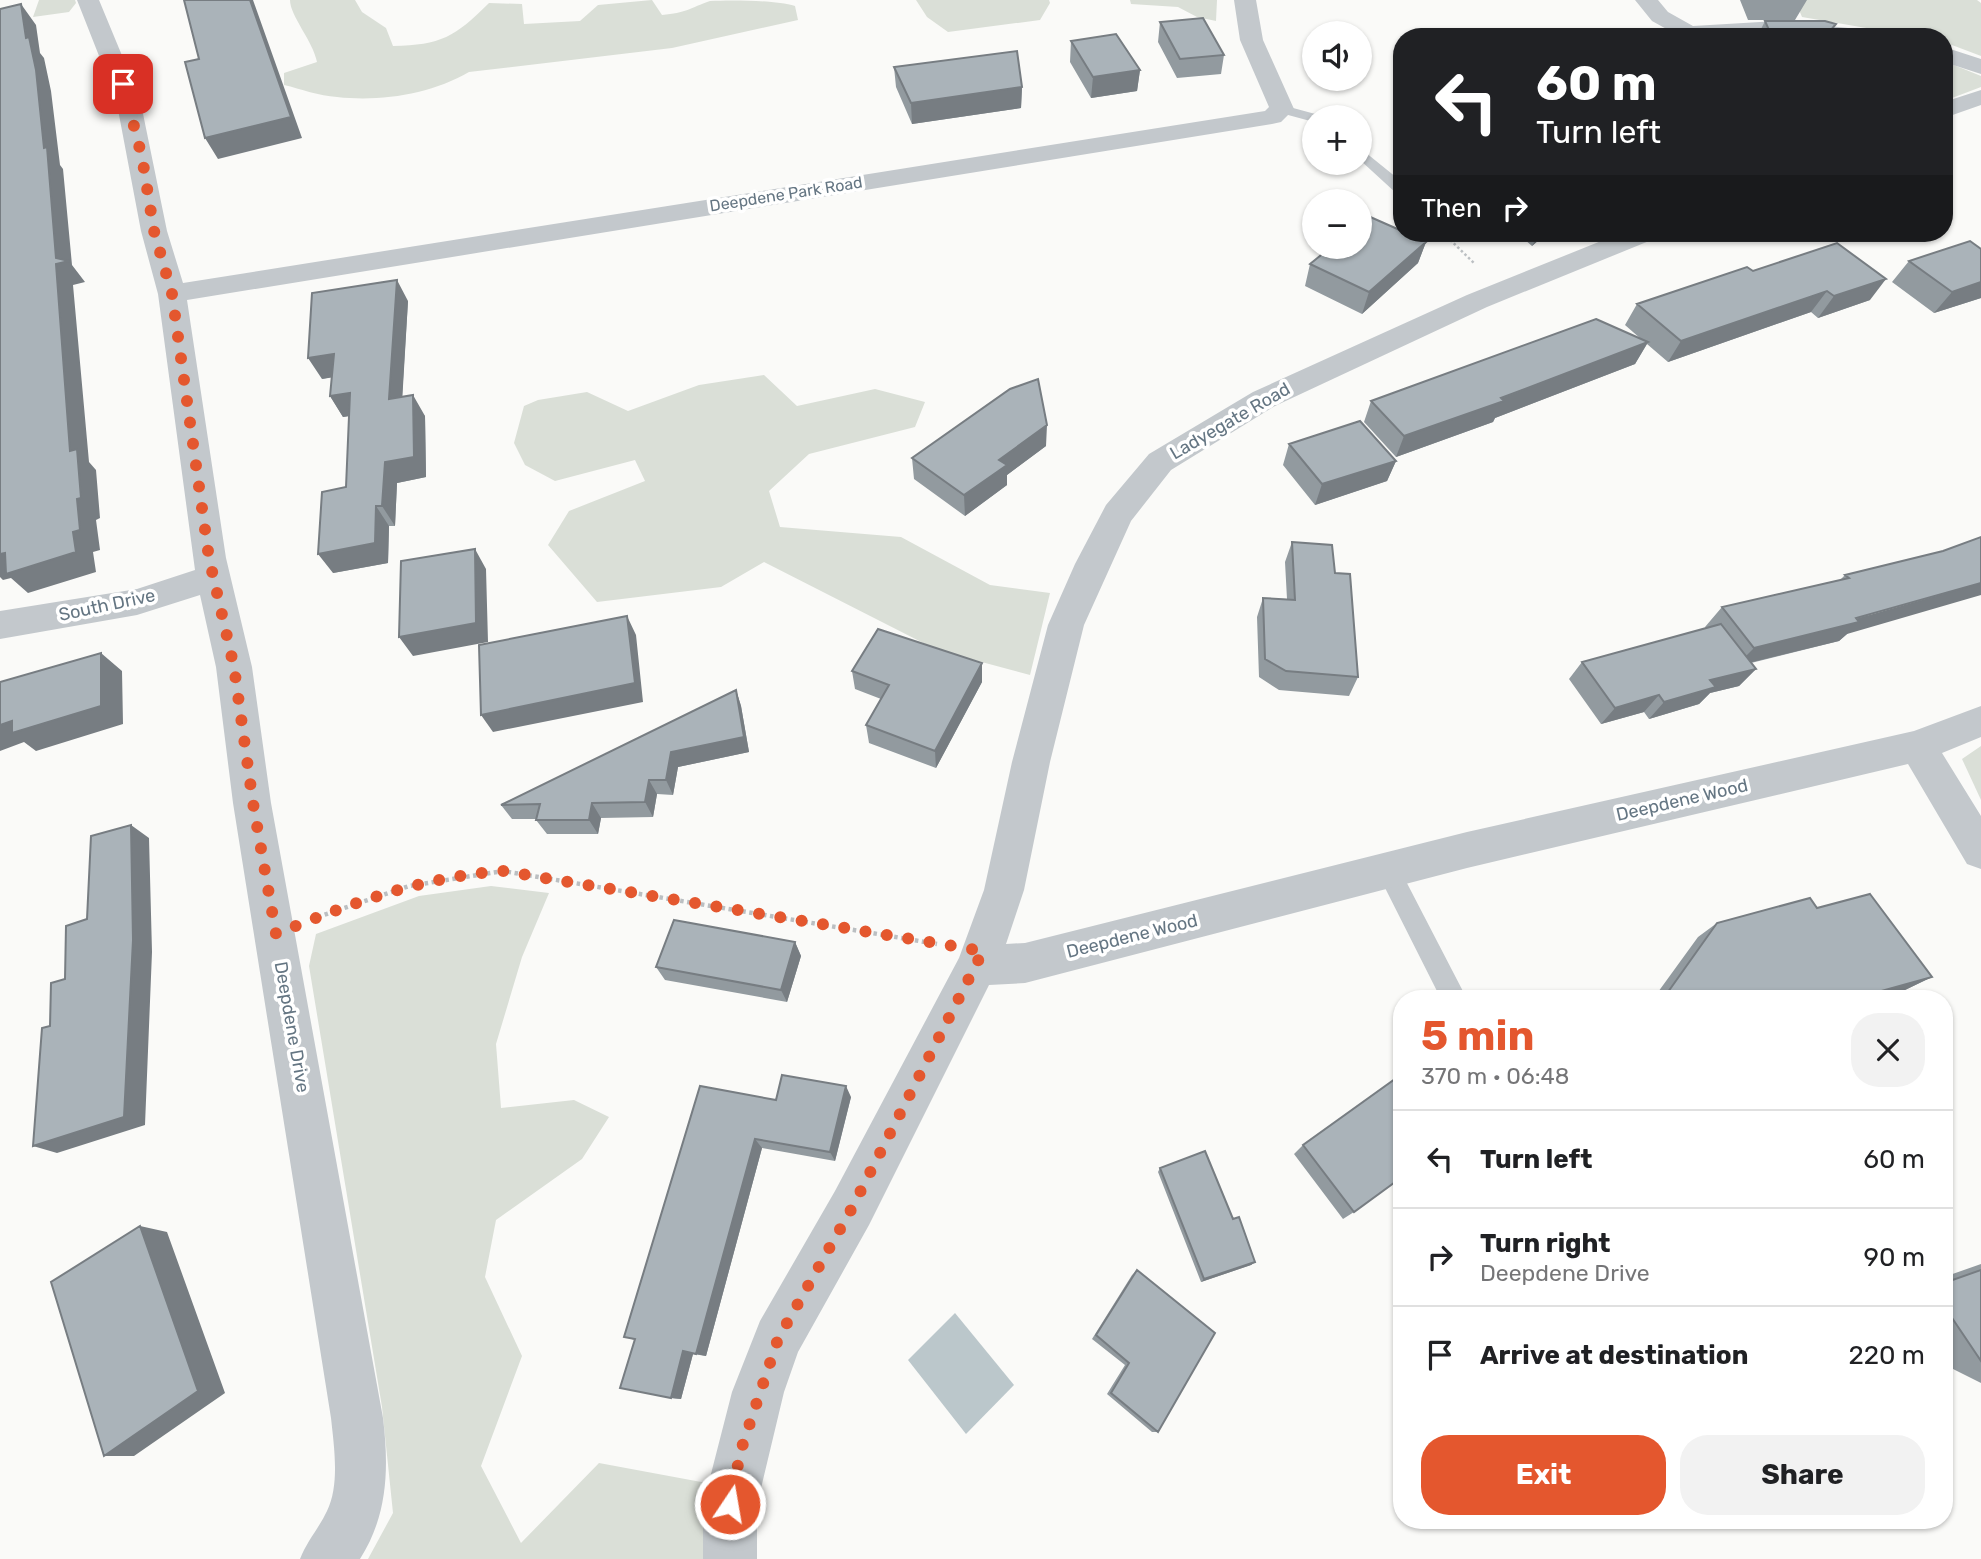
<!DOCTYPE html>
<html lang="en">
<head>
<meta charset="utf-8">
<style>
	:root { --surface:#fff; --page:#f2f2f2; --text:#202124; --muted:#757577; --line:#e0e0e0; --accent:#e4572e }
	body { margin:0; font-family:Rubik,sans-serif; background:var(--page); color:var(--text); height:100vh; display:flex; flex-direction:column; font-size:26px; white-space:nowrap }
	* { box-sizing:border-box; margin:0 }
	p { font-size:23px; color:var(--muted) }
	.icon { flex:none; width:38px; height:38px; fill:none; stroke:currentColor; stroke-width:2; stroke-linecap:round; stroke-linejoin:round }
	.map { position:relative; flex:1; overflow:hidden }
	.panel { position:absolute; left:1393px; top:990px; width:560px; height:539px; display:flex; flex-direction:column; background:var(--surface); border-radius:28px; box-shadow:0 2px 5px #0004 }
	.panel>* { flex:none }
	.banner { position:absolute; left:1393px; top:28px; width:560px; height:214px; border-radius:28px; box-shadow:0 2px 5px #0004; background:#202124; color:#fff; overflow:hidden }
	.buttons { position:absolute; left:1302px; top:21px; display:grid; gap:14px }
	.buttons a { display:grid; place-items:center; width:70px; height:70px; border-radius:50%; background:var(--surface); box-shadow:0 2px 5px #0004; font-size:35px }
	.pin { position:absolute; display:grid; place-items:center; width:60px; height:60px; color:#fff; margin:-30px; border-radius:14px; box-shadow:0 4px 10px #0006 }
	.me { position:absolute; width:77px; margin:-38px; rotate:12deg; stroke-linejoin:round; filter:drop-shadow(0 0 5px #0008) }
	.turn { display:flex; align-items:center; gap:24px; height:147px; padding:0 28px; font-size:32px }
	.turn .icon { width:91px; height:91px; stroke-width:2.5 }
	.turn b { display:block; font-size:49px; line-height:60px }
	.then { display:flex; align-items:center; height:66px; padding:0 28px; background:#0003; gap:14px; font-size:26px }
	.round { display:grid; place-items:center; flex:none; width:74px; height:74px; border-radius:28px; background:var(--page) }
	.headline { display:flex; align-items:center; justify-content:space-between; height:119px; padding:0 28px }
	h1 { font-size:42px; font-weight:700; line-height:52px; color:var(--accent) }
	.primary-button { display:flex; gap:14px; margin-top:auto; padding:14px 28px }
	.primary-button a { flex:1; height:80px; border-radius:28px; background:var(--accent); color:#fff; font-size:28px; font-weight:700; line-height:80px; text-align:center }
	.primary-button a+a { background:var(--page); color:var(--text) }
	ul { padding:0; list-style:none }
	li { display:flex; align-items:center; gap:21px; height:98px; padding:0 28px; border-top:2px solid var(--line) }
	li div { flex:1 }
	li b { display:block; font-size:26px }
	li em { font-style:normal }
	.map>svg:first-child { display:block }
	.green { fill:#dadfd7 }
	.water { fill:#bbc7cb }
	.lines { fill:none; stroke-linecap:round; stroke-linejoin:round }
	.path-far1 { stroke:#bbbfc2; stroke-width:2.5; stroke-dasharray:2.5 2.5; stroke-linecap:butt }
	.path { stroke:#bbbfc2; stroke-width:4.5; stroke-dasharray:3.5 3.5; stroke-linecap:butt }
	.service { fill:#c3c8cc; fill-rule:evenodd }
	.minor { fill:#c3c8cc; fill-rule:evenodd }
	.wall { fill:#929a9f }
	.shaded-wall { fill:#777d82 }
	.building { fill:#aab3b9; stroke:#777d82; stroke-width:2 }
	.route { stroke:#e4572e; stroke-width:12; stroke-dasharray:0 21.6 }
	.labels { text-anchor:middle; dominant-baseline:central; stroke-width:7; stroke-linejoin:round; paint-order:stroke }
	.far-street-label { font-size:16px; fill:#657683; stroke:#fff }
	.street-label { font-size:18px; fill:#657683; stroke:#fff }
</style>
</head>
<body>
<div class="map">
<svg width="1981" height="1559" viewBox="0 0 1981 1559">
	<rect width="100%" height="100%" fill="#fafaf8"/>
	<path class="green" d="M39 0H75L76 3 69 12 33 17Z
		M290 0H355L362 12 386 28 393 46C441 45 455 37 489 3L522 4 524 24 580 21 598 5 652 0 662 15C686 13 690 8 710 1 731 0 774 0 795 6L798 20 672 48 469 72C431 94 381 102 337 97 319 96 301 89 284 85V73L317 62C313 41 290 16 290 0Z
		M916 0H1049L1050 3 1040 20 948 32 927 17Z
		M1130 0H1217L1216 21 1197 17 1178 7 1131 4Z
		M1795 0H1977L1981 3V56L1944 42V37H1919L1802 17Z
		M1944 61 1981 76V87L1944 101Z
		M764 375 797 406 875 389 925 402 915 427 809 454 769 491 780 527 901 537 990 585 1050 593 1030 675 937 650 764 562 721 587 597 602 548 545 569 511 645 481 635 460 555 481 525 465 514 443 524 406 538 400 587 392 628 411 699 385Z
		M1981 746V800L1962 759Z
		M491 886 549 893 522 957 496 1044 501 1108 574 1100 609 1117 582 1159 496 1220 485 1277 522 1356 481 1466 521 1543 599 1463 712 1484 710 1559H368L393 1513 382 1407 309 966 316 934 419 896Z"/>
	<path class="water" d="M955 1313 1014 1385 966 1434 908 1360Z"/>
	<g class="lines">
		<path class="path-far1" d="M1443 233 1474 263"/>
		<path class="path" d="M318 917 409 886 503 871 937 944"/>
		<path class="service" d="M1282 105 1319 115 1321 117H1314V122L1277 112 1275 109Z
			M1360 148 1402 182V194L1396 193 1360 160Z
			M1388 859 1396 862 1467 999H1441L1376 870 1380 862Z"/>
		<path class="minor" d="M77 0H99L140 99 167 231 183 283 1265 111 1269 107 1240 40 1234 0H1256L1263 40 1294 109 1281 122 1272 124 187 300 226 558 252 667 271 803 383 1418C389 1468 388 1515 360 1559H300C307 1541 319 1528 327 1511 340 1485 334 1446 331 1418L233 803 216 667 200 595 137 615 0 639V611L137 589 195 570 158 294 141 231 116 99Z
			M1635 0H1658L1668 12 1693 26 1777 21 1868 30 1879 37H1681L1652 21Z
			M1944 47 1981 59V74L1944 62Z
			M1981 90V105L1944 118V102Z
			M1621 233H1657L1654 239 1487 307 1275 406 1171 470 1131 521 1084 625 1050 762 1024 890 1006 944 1025 943 1467 832 1914 731 1981 706V737L1942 753 1981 816V869L1967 864 1908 764 1467 868 1025 983 989 985 869 1225 798 1352 784 1392 757 1505V1559H703V1505L732 1392 760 1321 835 1191 959 958 984 890 1012 762 1048 625 1075 564 1106 505 1149 454 1253 392 1467 295Z"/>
	</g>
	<path class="wall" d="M1740 0H1807L1795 20H1748Z
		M1765 21 1836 24 1829 37H1757Z
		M1160 22 1224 55 1221 74 1177 78 1158 42Z
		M1071 41 1140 70 1137 91 1091 98 1070 62Z
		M894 67 1022 87 1021 108 912 124 896 87Z
		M1517 233H1547L1532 246Z
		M1426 242 1418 263 1362 314 1305 286 1310 264Z
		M1981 249V298L1934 313 1892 282 1909 261Z
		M1753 271 1870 300 1818 318 1811 312 1668 362 1647 344 1635 364 1495 418 1493 422 1396 457 1364 422 1371 401 1641 339 1625 325 1637 304Z
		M408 301 402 397 425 416 426 477 397 483 395 526H389L388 563 333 573 346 487 349 416 343 417 330 396 332 377 322 379Z
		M1289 444 1396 461 1387 481 1315 505 1283 465Z
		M1046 446 1007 475V485L965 516 914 479 912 458Z
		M1292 542 1335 573 1358 677 1349 696 1279 690 1259 677 1257 617 1263 598 1287 599 1285 562Z
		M1943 551 1839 641 1751 663 1756 669 1739 686 1710 693 1699 704 1649 719 1644 712 1601 724 1569 679 1582 662 1706 628 1705 627 1722 607 1839 581 1845 575Z
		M852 671 982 682 936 768 869 743 866 725 881 699 855 689Z
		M736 690 741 706 749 752 678 767 673 795 657 794 653 817 601 818 598 834H547L536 820 537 819H512L501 805Z
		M1817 908 1932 977 1905 990 1872 999H1653L1698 937 1717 923Z
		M795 942 801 956 787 1002 665 980 656 967Z
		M851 1097 835 1161 762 1148 706 1356 693 1354 681 1399 671 1398 635 1340 624 1337 776 1100Z
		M1303 1145 1354 1212 1343 1219 1294 1154Z
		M1160 1168 1233 1219 1255 1262 1251 1265 1201 1282 1158 1172Z
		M1981 1264V1383L1951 1368 1944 1357V1277Z
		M1137 1270 1158 1432H1152L1107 1394 1125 1365 1092 1339 1132 1275Z"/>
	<path class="shaded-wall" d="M250 0H253L302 138 218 159 205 138Z
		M21 4 36 25 40 53 44 58 51 91 60 165 63 169 72 265 85 282 73 285 89 462 96 470 100 518 96 520 100 550 93 552 96 572 28 593 11 578 3 580 0 577V554L73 532 70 451 44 148Z
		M1140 70 1137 91 1091 98 1093 77Z
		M1022 87 1021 108 912 124 911 103Z
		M1539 233H1547L1532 246Z
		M1426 242 1418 263 1362 314 1369 292Z
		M1886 279 1870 300 1818 318 1834 296Z
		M397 280 408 301 401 420 389 399Z
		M1981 282V298L1934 313 1952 292Z
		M1827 291 1811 312 1668 362 1681 341Z
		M1648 342 1635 364 1495 418 1493 422 1396 457 1404 436Z
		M334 354 347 375 322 379 308 358Z
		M350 393 363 414 343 417 330 396Z
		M413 395 425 416 426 477 397 483 395 526 382 506 385 462Z
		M1047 425 1046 446 1007 475V485L965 516 964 495 999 460Z
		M1396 461 1387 481 1315 505 1322 484Z
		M376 506 389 526 388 563 333 573 318 554Z
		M475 549 486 569 488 642 413 656 399 637Z
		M1981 583V595L1847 634 1839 641 1736 666 1754 648Z
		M627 616 636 635 643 702 493 732 481 715Z
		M101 653 122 671 123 724 36 751 24 742 0 751V725Z
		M982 663V682L936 768 935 751Z
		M1756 669 1739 686 1710 693 1699 704 1649 719 1664 702 1710 680Z
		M736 690 741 706 749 752 678 767 673 795 666 780 671 752Z
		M1659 695 1644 712 1601 724 1615 708Z
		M649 780 657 794 653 817 645 802Z
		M592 803 601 818 598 834 589 820Z
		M131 825 149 838 152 952 145 1125 57 1153 33 1146Z
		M795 942 801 956 787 1002 781 990Z
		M1932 977 1905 990 1872 999H1856L1863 996Z
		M846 1086 851 1097 835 1161 830 1152Z
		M755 1139 762 1148 706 1356 696 1354Z
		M140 1226 167 1232 225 1393 134 1456H104Z
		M1255 1262 1251 1265 1201 1282 1204 1279Z
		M683 1351 693 1354 681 1399 671 1398Z"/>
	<path class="building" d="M184 0H250L291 117 205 138 185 62 199 59Z
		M21 4 26 38 29 37 36 70 44 148 47 147 56 258 69 261 56 264 70 451 77 449 81 498 77 499 80 530 73 532 76 552 6 574 5 553 0 554V9Z
		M1203 18 1224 55 1180 59 1160 22Z
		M1765 21H1825L1836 24 1825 37H1772Z
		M1116 34 1140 70 1093 77 1071 41Z
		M1017 51 1022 87 911 103 894 67Z
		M1368 216 1402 231V233H1406L1426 242 1369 292 1310 264 1331 247H1360V222Z
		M1970 241 1981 249V282L1952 292 1909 261Z
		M1837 243 1886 279 1834 296 1827 291 1681 341 1637 304 1747 267 1753 271Z
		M397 280 389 399 413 395 414 457 385 462 382 506H376L375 543 318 554 322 492 346 487 350 393 330 396 334 354 308 358 312 293Z
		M1596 319 1648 342 1501 398 1504 401 1404 436 1371 401Z
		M1038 379 1047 425 999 460 1007 465 964 495 912 458 1010 389Z
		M1360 421 1396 461 1322 484 1289 444Z
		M1981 537V583L1856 618 1859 622 1754 648 1722 607 1849 578 1845 575 1943 551Z
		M1292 542 1332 545 1335 573 1350 574 1358 677 1286 671 1265 659 1263 598 1295 600Z
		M475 549 476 623 399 637 401 561Z
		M627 616 635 683 481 715 479 645Z
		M1721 624 1756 669 1710 680 1716 687 1664 702 1659 695 1615 708 1582 662Z
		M878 629 982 663 935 751 866 725 889 685 852 671Z
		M101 653V706L12 733V721L0 725V682Z
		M736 690 744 737 671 752 666 780H649L645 802 592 803 589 820H536L540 804 501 805Z
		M131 825 133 940 124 1117 33 1146 42 1028 50 1026 51 983 65 979 66 926 87 919 91 836Z
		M1870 894 1932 977 1863 996 1865 999H1663L1717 923 1810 898 1817 908Z
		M674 920 795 942 781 990 656 967Z
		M1402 1074V1177L1354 1212 1303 1145Z
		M782 1075 846 1086 830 1152 755 1139 696 1354 683 1351 671 1398 620 1388 635 1339 624 1337 700 1086 776 1100Z
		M1205 1151 1233 1219 1239 1217 1255 1262 1204 1279 1160 1168Z
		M140 1226 198 1391 104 1456 51 1282Z
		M1137 1270 1215 1333 1158 1432 1111 1393 1129 1363 1096 1335Z
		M1981 1270V1361L1944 1306V1283Z"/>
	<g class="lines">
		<path class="route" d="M123 84 142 157 154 231 172 294 209 558 234 667 253 803 276 934C352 903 421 877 503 871L983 951 852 1208 778 1339 741 1450 730 1504"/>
	</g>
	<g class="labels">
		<g class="far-street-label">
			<text transform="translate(786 194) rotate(-9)">Deepdene Park Road</text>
		</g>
		<g class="street-label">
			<text transform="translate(1230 421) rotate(-30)">Ladyegate Road</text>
			<text transform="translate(107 605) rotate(-12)">South Drive</text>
			<text transform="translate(1682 800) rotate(-13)">Deepdene Wood</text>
			<text transform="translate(1132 936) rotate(-14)">Deepdene Wood</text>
			<text transform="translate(292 1027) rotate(80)">Deepdene Drive</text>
		</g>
	</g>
</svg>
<div class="buttons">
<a><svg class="icon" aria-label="sound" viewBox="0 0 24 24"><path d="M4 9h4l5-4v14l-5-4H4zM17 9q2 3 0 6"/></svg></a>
<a>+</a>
<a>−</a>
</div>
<div class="pin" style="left:123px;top:84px;background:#d93025"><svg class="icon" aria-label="arrive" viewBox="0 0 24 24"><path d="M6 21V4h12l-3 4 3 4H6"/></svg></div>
<svg class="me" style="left:730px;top:1504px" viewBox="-20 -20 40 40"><circle r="17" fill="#e4572e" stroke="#fff" stroke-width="3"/><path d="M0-11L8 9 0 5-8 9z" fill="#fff"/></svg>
<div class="banner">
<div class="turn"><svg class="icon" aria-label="left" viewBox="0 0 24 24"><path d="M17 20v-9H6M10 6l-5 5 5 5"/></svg><div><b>60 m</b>Turn left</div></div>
<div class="then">Then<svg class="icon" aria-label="right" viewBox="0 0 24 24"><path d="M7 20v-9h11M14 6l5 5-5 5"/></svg></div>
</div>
<section class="panel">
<div class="headline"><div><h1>5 min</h1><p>370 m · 06:48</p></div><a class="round"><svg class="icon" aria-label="close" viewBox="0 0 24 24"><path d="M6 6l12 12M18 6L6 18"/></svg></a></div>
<ul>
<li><svg class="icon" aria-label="left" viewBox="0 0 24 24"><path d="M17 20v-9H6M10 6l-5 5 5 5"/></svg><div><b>Turn left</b></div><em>60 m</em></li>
<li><svg class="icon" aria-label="right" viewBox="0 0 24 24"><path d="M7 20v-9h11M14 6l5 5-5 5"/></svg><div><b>Turn right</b><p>Deepdene Drive</p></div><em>90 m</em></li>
<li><svg class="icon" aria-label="arrive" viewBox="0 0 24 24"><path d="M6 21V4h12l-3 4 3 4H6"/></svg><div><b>Arrive at destination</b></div><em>220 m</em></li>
</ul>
<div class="primary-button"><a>Exit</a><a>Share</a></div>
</section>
</div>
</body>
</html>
